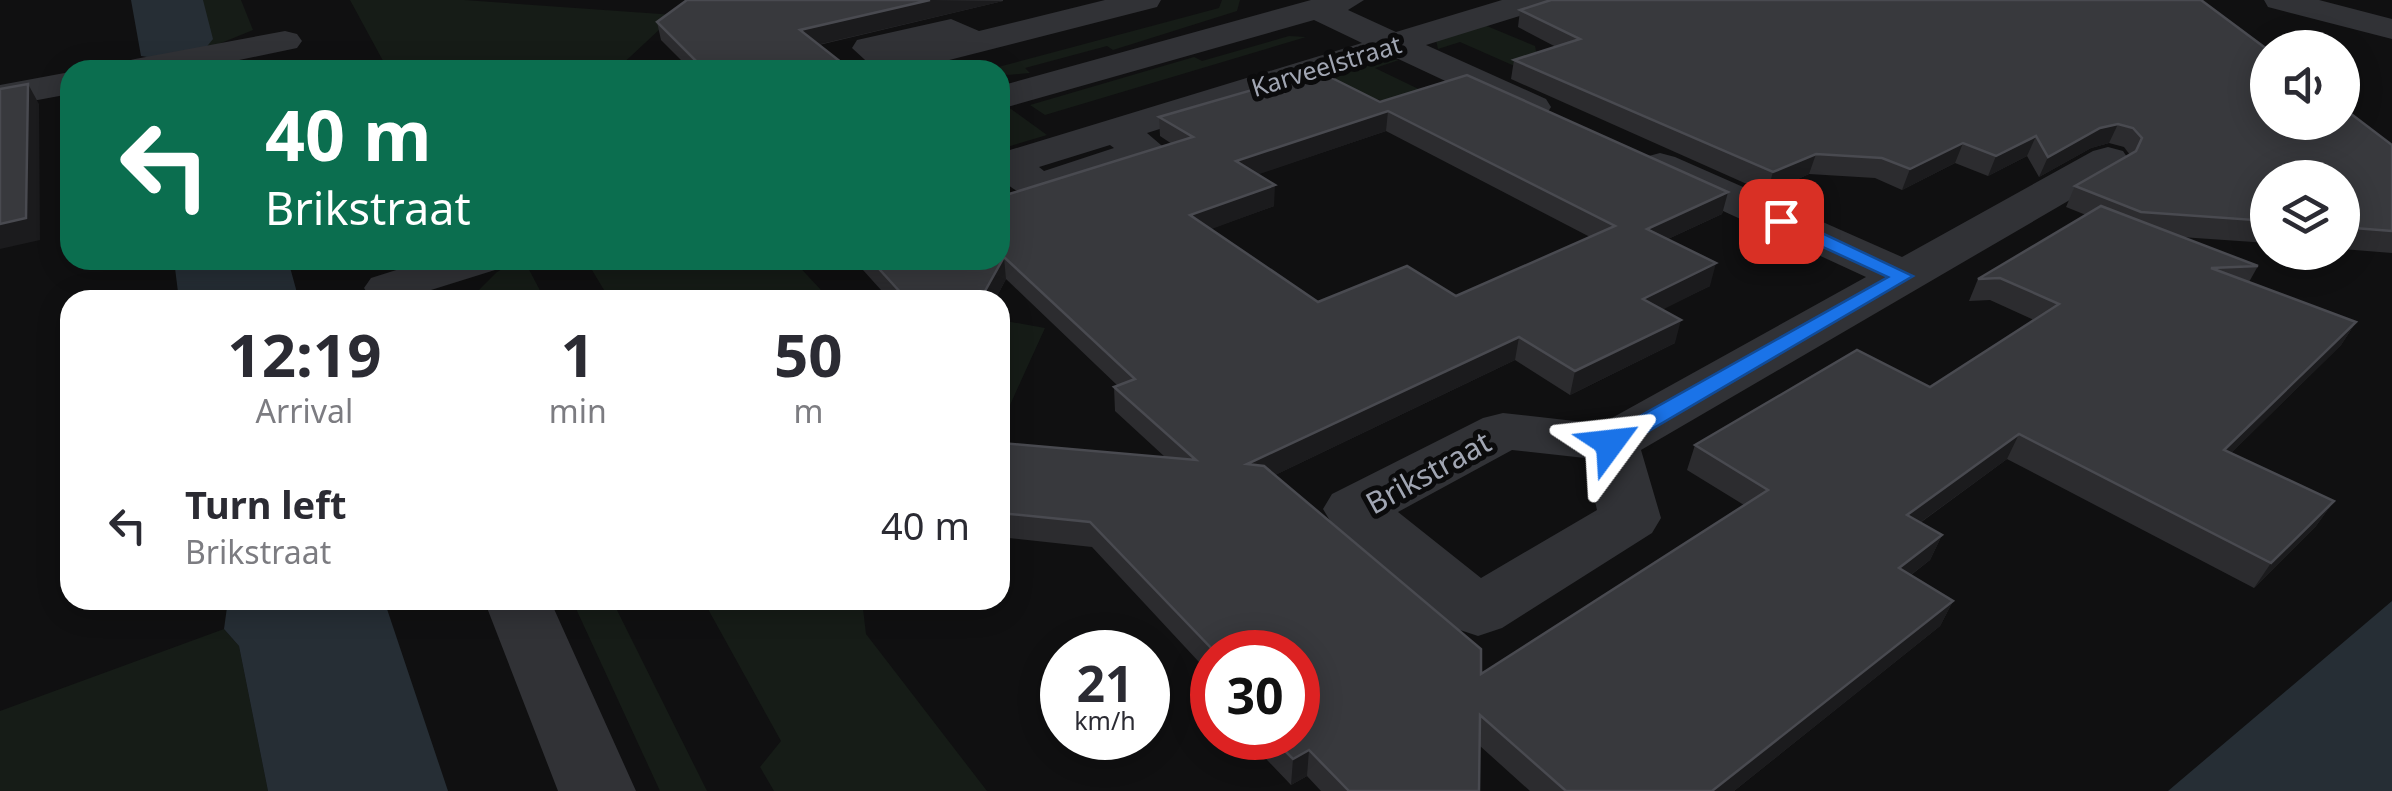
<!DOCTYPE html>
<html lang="en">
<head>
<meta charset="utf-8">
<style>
	:root { --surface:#fff; --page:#f7f7f7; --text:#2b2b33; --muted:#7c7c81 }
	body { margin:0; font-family:"Noto Sans",sans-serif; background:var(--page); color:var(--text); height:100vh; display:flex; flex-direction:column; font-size:38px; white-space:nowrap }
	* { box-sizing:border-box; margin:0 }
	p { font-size:32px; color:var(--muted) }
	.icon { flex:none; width:55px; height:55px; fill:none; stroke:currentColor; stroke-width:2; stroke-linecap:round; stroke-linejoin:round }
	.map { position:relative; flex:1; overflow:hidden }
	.drawer { position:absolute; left:60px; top:290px; width:950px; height:320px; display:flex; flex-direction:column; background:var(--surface); border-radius:30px; box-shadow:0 5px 25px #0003 }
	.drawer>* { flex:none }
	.banner { position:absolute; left:60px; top:60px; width:950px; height:210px; border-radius:30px; box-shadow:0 5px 25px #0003; background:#0b6e4f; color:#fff; overflow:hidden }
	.fabs { position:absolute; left:2250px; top:30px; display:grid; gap:20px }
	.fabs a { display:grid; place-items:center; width:110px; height:110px; border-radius:50%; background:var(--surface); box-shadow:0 5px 25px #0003; font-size:50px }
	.speed { position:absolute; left:1040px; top:630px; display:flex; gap:20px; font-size:50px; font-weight:700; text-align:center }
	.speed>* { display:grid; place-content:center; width:130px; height:130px; border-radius:50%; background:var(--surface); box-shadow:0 5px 25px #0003; line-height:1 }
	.speed small { font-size:25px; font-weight:400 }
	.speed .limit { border:15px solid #d22; background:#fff; color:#111 }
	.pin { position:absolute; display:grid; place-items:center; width:85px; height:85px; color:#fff; margin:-42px; border-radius:20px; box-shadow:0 5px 15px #0006 }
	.me { position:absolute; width:110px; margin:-55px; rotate:60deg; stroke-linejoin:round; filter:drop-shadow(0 0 8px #0008) }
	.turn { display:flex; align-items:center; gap:35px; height:210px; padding:0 40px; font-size:45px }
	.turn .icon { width:130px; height:130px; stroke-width:2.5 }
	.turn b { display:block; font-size:70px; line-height:85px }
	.eta { display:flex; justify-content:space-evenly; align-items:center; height:170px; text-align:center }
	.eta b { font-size:60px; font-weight:700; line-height:70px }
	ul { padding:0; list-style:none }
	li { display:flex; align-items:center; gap:30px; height:130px; padding:0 40px }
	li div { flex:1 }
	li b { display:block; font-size:38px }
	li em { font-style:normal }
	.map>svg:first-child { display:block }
	.green { fill:#161c17 }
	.water { fill:#262e35 }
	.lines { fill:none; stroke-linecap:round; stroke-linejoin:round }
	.minor { fill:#313236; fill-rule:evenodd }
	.wall { fill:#2c2c2f; fill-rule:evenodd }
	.shaded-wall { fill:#1b1b1d }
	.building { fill:#38393d; stroke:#494a50; stroke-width:2.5; fill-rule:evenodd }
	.route { fill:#1a73e8; stroke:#114b97; stroke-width:2.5 }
	.labels { text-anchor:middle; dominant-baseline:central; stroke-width:10; stroke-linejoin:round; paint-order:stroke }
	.far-street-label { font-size:25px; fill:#a1a6b3; stroke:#0b0b0c }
	.street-label { font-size:30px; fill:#a1a6b3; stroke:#0b0b0c }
</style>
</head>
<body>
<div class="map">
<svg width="2392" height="791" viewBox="0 0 2392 791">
	<rect width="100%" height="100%" fill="#101011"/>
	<path class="green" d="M202 0H241L253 30 204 50Z
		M350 0H464L675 15 616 70H388Z
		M1222 0H1240L1237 11 1113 50 1107 46 1025 68 1030 73 1008 75 987 70 1219 8Z
		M1482 24 1535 46 1538 61 1519 68 1460 42 1438 49 1436 40Z
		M1289 36 1306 37 1045 115 1030 105 1194 57 1202 61Z
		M1378 58 1399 60 1375 68 1433 96C1389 111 1358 95 1319 74Z
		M1011 109 1047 135 1000 149V112Z
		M518 260H524L545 300H469L497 272Z
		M601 260H793L821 290 878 300H610L589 265Z
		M1000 320 1045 328 1000 427Z
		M572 600H612L707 791H660Z
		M703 600H862L866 634 987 791H774L760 767 781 741Z
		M224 629 239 646 268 791H0V711Z"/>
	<path class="water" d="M131 0H203L213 39 204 50 222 70H164L160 59 141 56Z
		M174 260H288L299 300H179Z
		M228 600H384L448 791H268L239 646 224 629Z
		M2392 601V791H2168Z"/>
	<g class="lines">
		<path class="minor" d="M1105 0H1161L1157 7 910 70H876L852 48 857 40 951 19 979 31Z
			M1311 0H1364L1348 10 1396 32 1502 0H1553L1549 7 1426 45 1546 99 1551 107 1546 115H1518L1392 56 1147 133 1168 151 1162 160 1053 196C1030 202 1019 193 1000 179V153L1362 43 1314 20 1000 109V86ZM1110 145 1114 148 1044 171 1039 167Z
			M2264 0H2319L2392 19V39L2268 7Z
			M285 31 297 34 302 41 297 48 191 70H117L122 62 135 59Z
			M70 72V94L0 107V85Z
			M2108 147 2123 151 2129 160 2123 169 1641 450 1661 518 1652 533 1502 628 1478 636 1454 628 1332 524 1323 509 1332 494 1483 418 1503 413 1601 424 1866 277 1645 175 1639 166 1645 157 1660 153 1675 157 1902 257 2093 151ZM1512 450 1585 458 1597 510 1481 578 1398 512Z
			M428 260H502L495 270 399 300 371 298 364 288 371 278Z
			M484 600H550L636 791H558Z"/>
	</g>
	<path class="wall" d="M687 0H1003V1L819 45 851 70H691L661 40 657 22Z
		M1520 10 2392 145V253L2342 249V178H2268V243L2181 237 2258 266 2249 282 2356 322 2341 345 2231 453 2334 501 2316 526 2254 588 2007 459 1920 523 1942 535 1930 560 1911 575 1953 601 1940 626 1734 791H1530L1480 746 1479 791H1321L1307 776 1291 785 1246 738H1298V652H1212V676L1092 547 1000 537V447L1165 457 1115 411 1114 387 1118 386 1006 279 995 300H890L854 260H1000L1009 194 1172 144 1160 136 1159 117 1380 102 1728 192 1722 214 1668 239 1710 286 1662 309 1675 343 1570 395 1515 360 1275 475 1481 674 1744 505 1687 470 1695 445 1930 387 2034 320 1990 300 1969 301 1978 279 2086 215 2066 207 2075 186 2130 155 2124 147 2109 143 2091 148 2039 177 2027 156 1988 176 1955 163 1902 190 1875 178 1809 174 1767 193 1511 79 1514 60 1556 47 1518 27ZM1386 131 1590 237 1456 296 1318 302 1210 229 1274 206 1258 174Z"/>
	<path class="shaded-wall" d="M930 0 1003 1 804 48 800 30Z
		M28 84 39 104 40 240 0 249V224Z
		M1388 111 1386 131 1236 182V161Z
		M2118 124 2109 143 2091 148 2039 177 2048 157 2100 128Z
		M2036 136 2027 156 1988 176 1996 156Z
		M1963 143 1955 163 1902 190 1910 169Z
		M1816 154 1809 174 1767 193 1773 172Z
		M1275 185 1274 206 1190 237V215Z
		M1728 192 1722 214 1642 251 1647 229Z
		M1004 257 1006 279 995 300H980Z
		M1716 263 1710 286 1638 322 1643 299Z
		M1681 320 1675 343 1570 395 1575 371Z
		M2356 322 2341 345 2209 475 2224 450Z
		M1519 337 1515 360 1246 489 1247 464Z
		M2019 434 2007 459 1896 540 1907 515Z
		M2334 501 2316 526 2254 588 2271 563Z
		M1942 535 1930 560 1887 593 1899 568Z
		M1953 601 1940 626 1734 791H1712Z
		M1309 750 1307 776 1291 785 1293 759Z"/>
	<path class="building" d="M687 0H930L800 30 851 70H705L657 22Z
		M1551 0H2201L2268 50V122H2342V107L2392 145V231L2342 227V178H2268V221L2141 212 2075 186 2136 151 2142 138 2133 128 2118 124 2100 128 2048 157 2036 136 1996 156 1963 143 1910 169 1882 158 1816 154 1773 172 1514 60 1580 39 1520 10Z
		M1318 71 1380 102 1467 75 1728 192 1647 229 1716 263 1643 299 1681 320 1575 371 1519 337 1247 464 1264 466 1481 649V674L1768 490 1695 445 1857 350 1930 387 2059 304 2000 278 1978 279 2101 206 2258 266 2211 268 2356 322 2224 450 2334 501 2271 563 2019 434 1907 515 1942 535 1899 568 1953 601 1712 791H1566L1480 715 1479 791H1349L1309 750 1293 759 1272 738H1298V652H1215L1090 522 1000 513V447L1002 443 1196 460 1114 387 1135 379 1004 257 980 300 902 294 871 260H1000V187L1009 194 1193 137 1159 117ZM1388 111 1615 226 1456 296 1407 266 1318 302 1190 215 1275 185 1236 161Z
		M28 84 26 218 0 224V89Z"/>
	<path class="route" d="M1775 217H1788L1913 276 1618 449H1601V438L1888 277 1775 225Z"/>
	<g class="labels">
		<g class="far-street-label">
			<text transform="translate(1326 65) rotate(-17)">Karveelstraat</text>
		</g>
		<g class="street-label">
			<text transform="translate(1428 472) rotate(-29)">Brikstraat</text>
		</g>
	</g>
</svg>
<div class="fabs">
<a><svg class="icon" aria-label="sound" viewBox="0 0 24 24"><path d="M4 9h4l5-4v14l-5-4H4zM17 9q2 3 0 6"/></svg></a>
<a><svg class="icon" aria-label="layers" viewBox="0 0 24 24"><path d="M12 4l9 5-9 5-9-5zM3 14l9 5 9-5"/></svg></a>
</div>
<div class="speed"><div>21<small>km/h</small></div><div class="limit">30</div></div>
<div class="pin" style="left:1781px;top:221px;background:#d93025"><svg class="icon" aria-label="arrive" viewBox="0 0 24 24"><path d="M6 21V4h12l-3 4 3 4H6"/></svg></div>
<svg class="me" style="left:1610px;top:443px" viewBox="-20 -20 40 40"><path d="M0-17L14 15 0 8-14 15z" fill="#1a73e8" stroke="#fff" stroke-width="4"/></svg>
<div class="banner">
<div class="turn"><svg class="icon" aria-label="left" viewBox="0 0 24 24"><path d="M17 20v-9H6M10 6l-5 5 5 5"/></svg><div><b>40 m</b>Brikstraat</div></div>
</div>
<section class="drawer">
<div class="eta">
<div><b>12:19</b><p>Arrival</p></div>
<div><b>1</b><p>min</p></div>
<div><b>50</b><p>m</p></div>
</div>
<ul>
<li><svg class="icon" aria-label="left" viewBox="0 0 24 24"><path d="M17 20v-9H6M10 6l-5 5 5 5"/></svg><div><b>Turn left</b><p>Brikstraat</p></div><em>40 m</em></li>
</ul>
</section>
</div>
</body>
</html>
